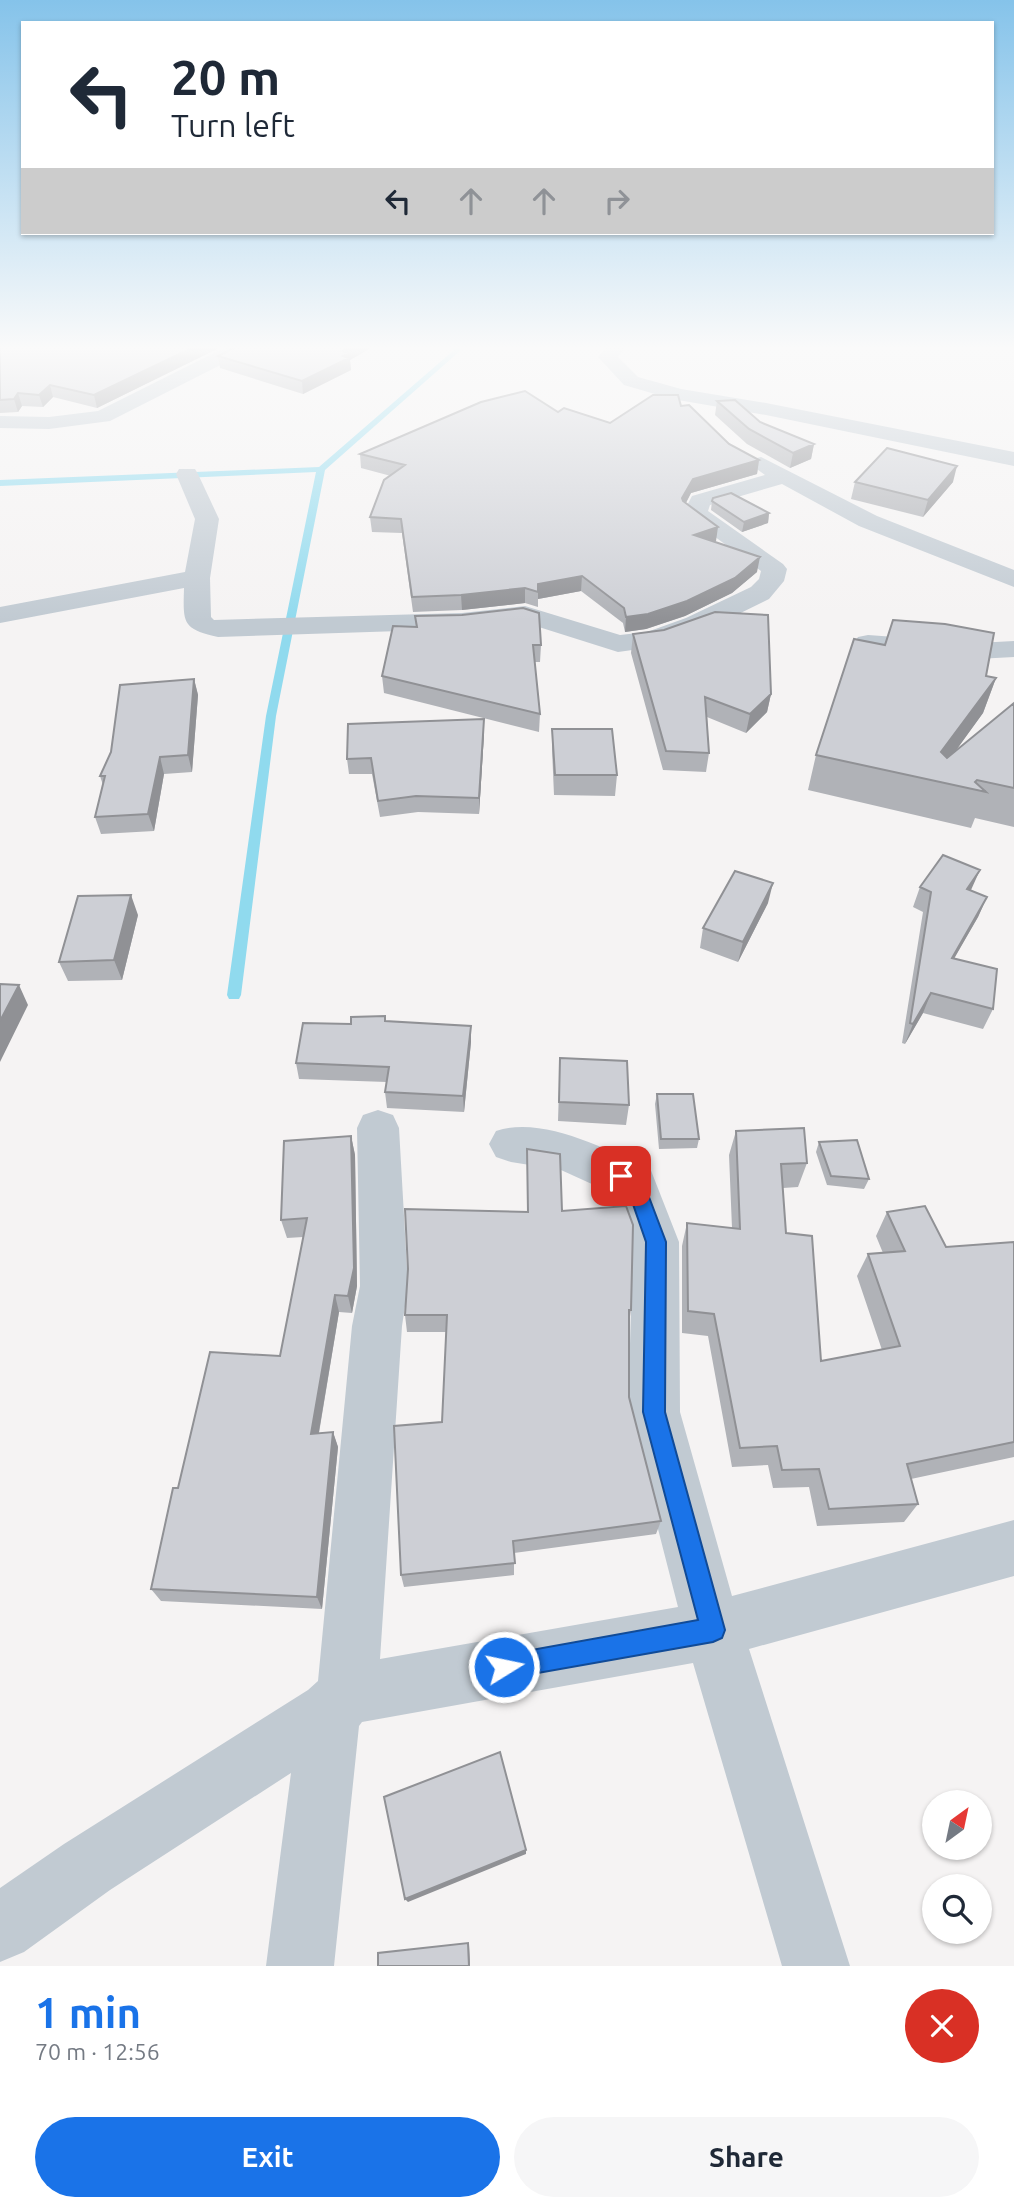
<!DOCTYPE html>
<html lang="en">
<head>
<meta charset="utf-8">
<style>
	:root { --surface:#fff; --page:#f6f6f7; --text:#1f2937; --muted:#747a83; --accent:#1a73e8 }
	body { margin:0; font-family:Ubuntu,sans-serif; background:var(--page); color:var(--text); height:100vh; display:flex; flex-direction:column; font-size:26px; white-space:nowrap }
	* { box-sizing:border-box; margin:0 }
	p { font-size:23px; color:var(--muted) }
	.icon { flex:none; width:38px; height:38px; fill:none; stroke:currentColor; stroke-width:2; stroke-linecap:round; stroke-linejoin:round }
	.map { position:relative; height:1966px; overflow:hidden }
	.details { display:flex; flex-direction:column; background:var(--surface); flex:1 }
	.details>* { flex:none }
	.banner { position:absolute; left:21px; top:21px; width:973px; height:214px; border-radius:0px; box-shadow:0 2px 5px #0004; background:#fff; color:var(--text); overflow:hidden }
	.needle { width:46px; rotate:33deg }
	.controls { position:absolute; left:922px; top:1790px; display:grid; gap:14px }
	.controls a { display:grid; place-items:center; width:70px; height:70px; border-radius:50%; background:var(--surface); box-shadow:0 2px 5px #0004; font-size:35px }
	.pin { position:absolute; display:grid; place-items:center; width:60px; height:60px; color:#fff; margin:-30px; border-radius:14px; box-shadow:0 4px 10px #0006 }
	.me { position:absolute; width:77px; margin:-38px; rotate:80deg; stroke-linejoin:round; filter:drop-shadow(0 0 5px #0008) }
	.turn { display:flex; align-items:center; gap:24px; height:147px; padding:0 35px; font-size:32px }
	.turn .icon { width:91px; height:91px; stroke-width:2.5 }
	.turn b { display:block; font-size:49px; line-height:60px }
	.lanes { display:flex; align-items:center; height:66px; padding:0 35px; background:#0003; justify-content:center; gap:35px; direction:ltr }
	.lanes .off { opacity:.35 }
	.round { display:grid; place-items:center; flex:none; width:74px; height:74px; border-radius:37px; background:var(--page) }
	.summary { display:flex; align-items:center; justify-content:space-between; height:119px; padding:0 35px }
	h1 { font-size:42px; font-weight:600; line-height:52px; color:var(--accent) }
	.cta { display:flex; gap:14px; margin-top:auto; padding:14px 35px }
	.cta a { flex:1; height:80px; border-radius:42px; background:var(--accent); color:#fff; font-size:28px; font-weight:600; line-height:80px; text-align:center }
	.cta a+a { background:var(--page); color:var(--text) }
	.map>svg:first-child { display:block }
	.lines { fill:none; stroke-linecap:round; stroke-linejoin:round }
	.stream { fill:#90daee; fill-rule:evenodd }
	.minor { fill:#c1cad2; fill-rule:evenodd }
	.wall { fill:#b0b2b7 }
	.shaded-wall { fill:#909195 }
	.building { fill:#cdcfd5; stroke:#909195; stroke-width:2 }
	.route { fill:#1a73e8; stroke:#114b97; stroke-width:2 }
</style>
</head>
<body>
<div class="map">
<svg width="1014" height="1966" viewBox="0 0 1014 1966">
	<rect width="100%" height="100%" fill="#f5f3f3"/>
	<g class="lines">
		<path class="stream" d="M448 346H456L461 350 325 470 276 716 241 995 239 999H229L227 995 266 716 316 472 0 486V480L319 467 454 350Z"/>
		<path class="minor" d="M228 346H252L250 350 110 421 49 429 0 428V416L49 417 98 411Z
			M607 346H626L618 357 638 377 681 389 766 403 1014 452V466L766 415 672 399 624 385 598 357Z
			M761 457 877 516 1014 570V587L859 526 782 484 710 505 708 511 783 564 787 569 784 581 769 599 706 630 661 646 618 652 523 622 462 629 218 637C182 629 183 623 184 588L0 623V607L185 572 195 519 176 474 179 469H195L198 474 219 519 210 578 211 617 214 620 462 613 525 606 620 635 647 632 686 618 751 587 759 579 761 571 683 513 692 496 765 475 750 464 753 459Z
			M868 635 977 643 1014 641V657L977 659 858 649 854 643 858 637Z
			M378 1110 393 1115 399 1128 408 1286 402 1326 380 1659 678 1607 628 1412 633 1242 616 1195 561 1170 511 1162 496 1157 489 1144 496 1131C543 1115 606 1150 650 1168L679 1242 680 1412 732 1596 1014 1520V1576L749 1649 850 1966H782L693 1663 362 1722 359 1726 334 1966H266L291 1773 110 1890 24 1952 0 1962V1888L64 1844 308 1690 318 1681 352 1326 360 1286 357 1128 363 1115Z"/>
	</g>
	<path class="wall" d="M0 346H223L97 408 53 397 43 407 22 406 18 412 0 413Z
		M369 349 350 360 351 370 303 394 220 368 218 356Z
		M717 401 760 422 814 444 811 459 790 468 747 444 715 415Z
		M681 406 729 444 759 460 757 474 691 493 686 503 716 541 714 542 757 572 732 593 685 616 646 629 625 632 623 623 581 591 538 599V607L525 603 462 610 413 612 402 533 372 532 370 517 391 476 361 468 360 454 558 412 610 423Z
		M855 482H953L923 517 851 499Z
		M712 501 769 513 768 523 742 532 711 510Z
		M415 616 541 645 540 662H535L540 714 539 732 384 693 382 676 416 627Z
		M664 630 771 694 767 712 746 733 707 717 709 753 706 772 663 770 631 653 633 634Z
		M996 678 983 713 955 751 1014 703V827L975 818 971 828 808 790 816 755Z
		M194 679 198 695 192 772 164 774 154 831 101 834 95 817 103 785 100 776Z
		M484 719V734L479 814 418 812 380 817 372 774H349L347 759Z
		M552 729 617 775 615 796 554 795 552 749Z
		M920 887 971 891 987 897 978 917 954 958 993 1009 983 1029 923 1013 905 1044 902 1043 923 912 913 907Z
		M768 903 738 962 700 948 703 928Z
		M138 915 122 980 68 981 59 962Z
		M385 1016 386 1021 471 1026V1042L464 1112 387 1108 385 1092 387 1082 299 1079 296 1063 351 1024Z
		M560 1058 629 1105 626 1125 558 1121Z
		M657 1094 699 1139 697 1148 659 1149 655 1104Z
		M736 1131 807 1163 798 1187 783 1188 786 1233 821 1361 882 1350 857 1276 868 1254 883 1253 876 1236 887 1212 946 1247 1014 1242V1457L911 1479 918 1504 904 1522 817 1526 809 1487 773 1488 768 1465 732 1467 708 1336 682 1333V1246L687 1223 732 1228 729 1155Z
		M351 1136 355 1155 357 1286 352 1313 339 1312 319 1433 333 1432 338 1447 322 1609 161 1601 151 1589 178 1488 280 1356 303 1237 287 1238 281 1220Z
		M819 1142 869 1179 864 1189 827 1185 816 1152Z
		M527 1149 562 1211 631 1310 629 1323V1397L661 1521 656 1534 514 1553V1575L404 1587 401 1575 442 1422 446 1332H407L405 1315 527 1212Z"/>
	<path class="shaded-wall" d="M196 346H223L97 408 94 395Z
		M352 346H369V349L350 360 351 370 303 394 302 381 342 351Z
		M50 385 53 397 43 407 39 395Z
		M18 393 22 406 18 412 14 399Z
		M814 444 811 459 790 468 793 453Z
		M759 460 757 474 691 493 681 512 682 498 693 479Z
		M957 466 953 482 923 517 928 500Z
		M769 513 768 523 742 532 744 522Z
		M718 527 716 541 692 550 694 535Z
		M760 557 757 572 732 593 685 616 646 629 625 632 626 617Z
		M582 576 581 591 538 599V584Z
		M525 588V603L462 610 461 595Z
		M996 678 983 713 934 781 941 752Z
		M194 679 198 695 192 772 188 755Z
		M771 694 767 712 746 733 750 714Z
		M484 719V734L479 814V798Z
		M160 757 164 774 154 831 148 814Z
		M980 870 971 890 959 909 967 889Z
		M773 883 768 903 738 962 743 942Z
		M131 895 138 915 122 980 114 960Z
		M987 897 978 917 943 978 952 958Z
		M19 985 28 1005 0 1062V1021Z
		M931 993 923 1013 905 1044 913 1024Z
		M471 1026V1042L464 1112 463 1096Z
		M351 1136 355 1155 357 1286 352 1313 348 1296Z
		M335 1295 339 1312 316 1449 311 1434Z
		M333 1432 338 1447 322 1609 317 1597Z
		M526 1850V1854L408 1902 405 1899Z
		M468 1943 469 1945 470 1966H469Z"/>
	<path class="building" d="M0 346H196L94 395 50 385 39 395 18 393 14 399 0 400Z
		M238 346H352L342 351 349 353 343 356 349 358 302 381 218 356Z
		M525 391 558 412 564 408 610 423 653 395H678L681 406 689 405 729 444 759 460 693 479 682 498 683 501 718 527 694 535 760 557 735 578 687 601 648 614 626 617 624 608 582 576 538 584V592L525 588 461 595 412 597 401 519 370 517 384 480 405 465 360 454 481 402Z
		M735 400 760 422 814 444 793 453 749 429 717 401Z
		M887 448 957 466 928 500 855 482Z
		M731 493 769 513 744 522 712 501 713 498Z
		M523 608 539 613 541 645H533L540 714 382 676 393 626 417 627 415 616 462 615Z
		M715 612 768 615 771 694 750 714 705 697 709 753 666 751 633 634 664 630Z
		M893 620 945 624 994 633 986 676 996 678 941 752 947 758 1014 703V788L977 780 975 782 986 792 816 755 854 639 885 645Z
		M194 679 188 755 160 757 148 814 95 817 105 776H100L111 752 120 685Z
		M484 719 479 798 416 796 378 801 371 758 347 759 348 724Z
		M552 729H612L617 775H555Z
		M943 855 980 870 967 889 987 897 952 958 997 969 993 1009 931 993 913 1024 910 1023 931 892 920 887Z
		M735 871 773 883 743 942 703 928Z
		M131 895 114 960 59 962 78 896Z
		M0 984 19 985 0 1021Z
		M385 1016V1021L471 1026 463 1096 385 1092 389 1067 296 1063 303 1023 351 1024V1017Z
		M560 1058 627 1061 629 1105 559 1102Z
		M657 1094H693L699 1139H661Z
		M804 1128 807 1163 781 1164 786 1233 812 1236 821 1361 900 1346 868 1254 905 1251 887 1212 925 1206 946 1247 1014 1242V1442L907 1464 918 1504 829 1509 819 1469 782 1470 777 1446 740 1448 714 1314 688 1311 687 1223 740 1229 736 1131Z
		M351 1136 354 1268 348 1296 335 1295 311 1434 333 1432 317 1597 151 1589 173 1488H178L210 1352 280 1356 307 1218 281 1220 284 1141Z
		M857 1140 869 1179 831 1176 819 1142Z
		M527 1149 560 1154 562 1211 626 1206 633 1225 631 1310H629V1397L661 1521 513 1541 515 1563 401 1575 394 1426 442 1422 447 1315H405L408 1269 405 1209 528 1212Z
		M500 1752 526 1850 405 1899 384 1797Z
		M468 1943 469 1966H378V1953Z"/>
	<linearGradient id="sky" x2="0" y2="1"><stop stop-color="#85c3ea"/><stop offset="0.56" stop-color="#fafafa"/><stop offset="1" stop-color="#fafafa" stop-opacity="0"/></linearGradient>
	<rect width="1014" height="621" fill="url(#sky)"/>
	<path class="route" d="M621 1168 641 1176 666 1242 665 1412 725 1630 722 1638 713 1642 504 1679 495 1676 492 1667 495 1658 504 1655 698 1620 643 1412 646 1242 627 1187 615 1181 612 1176 615 1170Z"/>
</svg>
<div class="controls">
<a><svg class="needle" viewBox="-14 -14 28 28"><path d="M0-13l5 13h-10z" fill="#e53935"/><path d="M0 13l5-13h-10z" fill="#747a83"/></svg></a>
<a><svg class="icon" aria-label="search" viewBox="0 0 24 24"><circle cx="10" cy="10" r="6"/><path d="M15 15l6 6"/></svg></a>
</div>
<div class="pin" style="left:621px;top:1176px;background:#d93025"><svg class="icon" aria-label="arrive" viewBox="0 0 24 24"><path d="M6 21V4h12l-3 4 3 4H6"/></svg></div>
<svg class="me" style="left:504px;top:1667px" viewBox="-20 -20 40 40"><circle r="17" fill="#1a73e8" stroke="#fff" stroke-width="3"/><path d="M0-11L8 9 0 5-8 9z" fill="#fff"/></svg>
<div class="banner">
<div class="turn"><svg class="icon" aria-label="left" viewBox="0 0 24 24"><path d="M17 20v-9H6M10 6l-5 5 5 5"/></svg><div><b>20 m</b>Turn left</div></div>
<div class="lanes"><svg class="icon" aria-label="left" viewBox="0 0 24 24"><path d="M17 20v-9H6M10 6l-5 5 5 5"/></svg><svg class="icon off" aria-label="ahead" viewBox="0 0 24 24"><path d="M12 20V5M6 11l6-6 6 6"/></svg><svg class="icon off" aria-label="ahead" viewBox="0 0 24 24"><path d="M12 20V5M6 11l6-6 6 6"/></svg><svg class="icon off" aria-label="right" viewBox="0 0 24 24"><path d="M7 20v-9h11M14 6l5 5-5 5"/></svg></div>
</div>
</div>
<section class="details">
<div class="summary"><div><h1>1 min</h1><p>70 m · 12:56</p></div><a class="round" style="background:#d93025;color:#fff"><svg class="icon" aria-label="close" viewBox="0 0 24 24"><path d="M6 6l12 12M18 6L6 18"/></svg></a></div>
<div class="cta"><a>Exit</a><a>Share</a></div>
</section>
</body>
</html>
